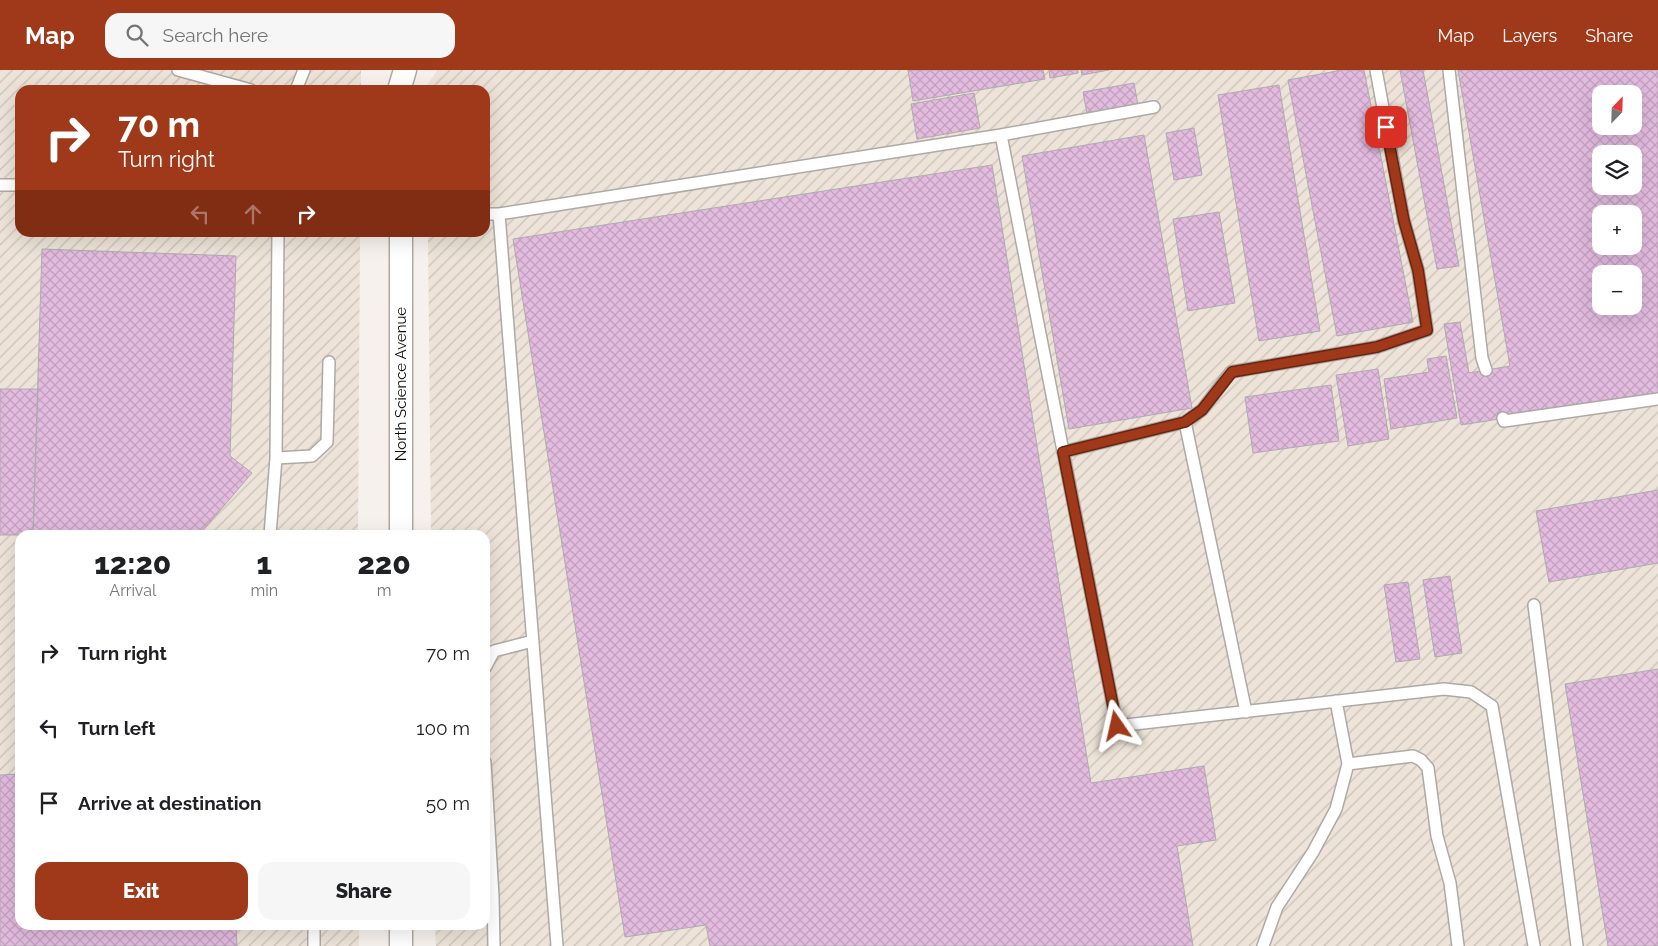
<!DOCTYPE html>
<html lang="en">
<head>
<meta charset="utf-8">
<style>
	:root { --surface:#fff; --page:#f6f6f6; --text:#202124; --muted:#757577; --accent:#a03919 }
	body { margin:0; font-family:Raleway,sans-serif; background:var(--page); color:var(--text); height:100vh; display:flex; flex-direction:column; font-size:19px; white-space:nowrap }
	* { box-sizing:border-box; margin:0 }
	p { font-size:16px; color:var(--muted) }
	.icon { flex:none; width:28px; height:28px; fill:none; stroke:currentColor; stroke-width:2; stroke-linecap:round; stroke-linejoin:round }
	.map { position:relative; flex:1; overflow:hidden }
	.drawer { position:absolute; left:15px; top:460px; width:475px; height:400px; display:flex; flex-direction:column; background:var(--surface); border-radius:15px; box-shadow:0 5px 20px #0002 }
	.drawer>* { flex:none }
	.banner { position:absolute; left:15px; top:15px; width:475px; height:152px; border-radius:15px; box-shadow:0 5px 20px #0002; background:#a03919; color:#fff; overflow:hidden }
	.needle { width:32px; rotate:23deg }
	.tools { position:absolute; left:1592px; top:15px; display:grid; gap:10px }
	.tools a { display:grid; place-items:center; width:50px; height:50px; border-radius:10px; background:var(--surface); box-shadow:0 5px 20px #0002; font-size:25px }
	.pin { position:absolute; display:grid; place-items:center; width:42px; height:42px; color:#fff; margin:-21px; border-radius:10px; box-shadow:0 2px 8px #0006 }
	.me { position:absolute; width:55px; margin:-28px; rotate:349deg; stroke-linejoin:round; filter:drop-shadow(0 0 4px #0008) }
	.turn { display:flex; align-items:center; gap:18px; height:105px; padding:0 20px; font-size:22px }
	.turn .icon { width:65px; height:65px; stroke-width:2.5 }
	.turn b { display:block; font-size:35px; line-height:42px }
	.lanes { display:flex; align-items:center; height:48px; padding:0 20px; background:#0003; justify-content:center; gap:25px; direction:ltr }
	.lanes .off { opacity:.35 }
	.eta { display:flex; justify-content:space-evenly; align-items:center; height:85px; text-align:center }
	.eta b { font-size:30px; font-weight:800; line-height:35px }
	.primary-button { display:flex; gap:10px; margin-top:auto; padding:10px 20px }
	.primary-button a { flex:1; height:58px; border-radius:15px; background:var(--accent); color:#fff; font-size:20px; font-weight:800; line-height:58px; text-align:center }
	.primary-button a+a { background:var(--page); color:var(--text) }
	ul { padding:0; list-style:none }
	li { display:flex; align-items:center; gap:15px; height:75px; padding:0 20px }
	li div { flex:1 }
	li b { display:block; font-size:19px }
	li em { font-style:normal }
	header { display:flex; align-items:center; gap:30px; box-sizing:border-box; height:70px; padding:0 25px; background:var(--accent); color:#fff }
	header strong { font-size:24px }
	nav { display:flex; gap:28px; margin-inline-start:auto; font-size:18px }
	.search { width:350px; height:45px; background:var(--page); display:flex; align-items:center; gap:12px; box-sizing:border-box; padding:0 18px; border-radius:15px; color:var(--muted); font-size:19px }
	.map>svg:first-child { display:block }
	.industrial { fill:url(#industrial-furrows); fill-rule:evenodd }
	.building { fill:url(#building-cross-hatch); stroke:#afaaae; fill-rule:evenodd }
	.lines { fill:none; stroke-linecap:round; stroke-linejoin:round }
	.lane-casing { stroke:#aea9a5; stroke-width:14 }
	.street-casing { stroke:#aea9a5; stroke-width:25 }
	.lane { stroke:#fff; stroke-width:11 }
	.street { stroke:#fff; stroke-width:22 }
	.route-casing { stroke:#682510; stroke-width:12 }
	.route { stroke:#a03919; stroke-width:9 }
	.labels { text-anchor:middle; dominant-baseline:central; stroke-width:4; stroke-linejoin:round; paint-order:stroke }
	.street-label { font-size:15px; fill:#0d0c0a; stroke:#fff }
</style>
</head>
<body>
<header>
<strong>Map</strong>
<div class="search"><svg class="icon" aria-label="search" viewBox="0 0 24 24"><circle cx="10" cy="10" r="6"/><path d="M15 15l6 6"/></svg>Search here</div>
<nav><a>Map</a><a>Layers</a><a>Share</a></nav>
</header>
<div class="map">
<svg width="1658" height="876" viewBox="0 0 1658 876">
	<defs>
		<pattern id="industrial-furrows" width="10" height="10" patternUnits="userSpaceOnUse" patternTransform="scale(1.25)"><rect width="10" height="10" fill="#ede3d8"/><path d="M-1 1l2-2M0 10L10 0M9 11l2-2" fill="none" stroke="#cac2b8"/></pattern>
		<pattern id="building-cross-hatch" width="8" height="8" patternUnits="userSpaceOnUse" patternTransform="scale(1.25)"><rect width="8" height="8" fill="#e2bbdf"/><path d="M0 0l8 8M0 8l8-8" fill="none" stroke="#c1a0be"/></pattern>
	</defs>
	<rect width="100%" height="100%" fill="#f6f1ec"/>
	<path class="industrial" d="M0 0H361V20H20V162L360 163 358 465H20V855H359V876H0Z
		M438 0H1658V876H436L435 855H485V465H431L428 163 485 162V20H426V16ZM1601 24H1634V56H1601ZM1601 84H1634V116H1601ZM1601 144H1634V176H1601ZM1601 204H1634V236H1601Z"/>
	<path class="building" d="M908 0H1043L1045 9 913 31Z
		M1049 0H1078V3L1050 8Z
		M1081 0H1109L1082 5Z
		M1342 0H1364L1413 252 1337 266 1288 10Z
		M1400 0H1423L1459 196 1437 199Z
		M1458 0H1658V324L1461 355 1444 254 1460 252 1469 303 1510 296ZM1601 24H1634V56H1601ZM1601 84H1634V116H1601ZM1601 144H1634V176H1601ZM1601 204H1634V236H1601Z
		M1134 13 1138 35 1087 44 1083 22Z
		M1279 15 1320 261 1259 271 1218 25Z
		M974 23 980 58 917 69 911 34Z
		M1194 58 1202 105 1174 110 1166 63Z
		M1144 65 1192 338 1069 359 1022 86Z
		M992 95 1091 713 1204 696 1216 770 1177 776 1193 876H710L706 855 625 867 513 169Z
		M1219 142 1235 233 1188 241 1173 149Z
		M42 179 236 186 230 386 252 403 199 465H33Z
		M1446 286 1457 348 1391 359 1384 309 1429 302 1427 289Z
		M1378 299 1389 369 1348 376 1336 305Z
		M1331 315 1339 371 1253 383 1245 327Z
		M0 319H38L33 465H0Z
		M1658 420V493L1549 512 1536 441Z
		M1450 506 1462 583 1435 587 1423 510Z
		M1408 512 1420 589 1396 592 1384 515Z
		M1658 599V876H1608L1565 614Z
		M20 704V855H236L237 876H0V705Z"/>
	<g class="lines">
		<g class="lane-casing">
			<path id="lane" d="M178 0 251 20
				M1449 0 1482 288 1486 300
				M296 20 304 0
				M1001 65 1154 37
				M0 115H20
				M485 144H499L1001 65 1117 656 1444 619 1471 622 1492 636 1534 876
				M499 144 557 876
				M1503 348 1504 351 1658 329
				M1185 352 1246 642
				M1063 382 1185 352 1202 340 1231 302 1377 277 1427 260 1418 200 1404 151 1376 0
				M276 388 312 386 327 372 329 292
				M270 465 276 388 278 162
				M1534 535 1577 876
				M485 598 494 581 533 571
				M1336 631 1348 694
				M485 692 493 826 494 876
				M314 876V855
				M1263 876 1277 837 1313 782 1336 739 1348 694 1413 686 1421 690 1428 698 1437 766 1450 813 1458 876"/>
		</g>
		<g class="street-casing">
			<path id="street" d="M399 20 405 0
				M401 465V162
				M401 855V876"/>
		</g>
		<use href="#lane" class="lane"/>
		<use href="#street" class="street"/>
	</g>
	<g class="lines">
		<g class="route-casing">
			<path id="route" d="M1117 656 1063 382 1185 352 1202 340 1232 302 1377 277 1427 260 1418 200 1404 151 1386 57"/>
		</g>
		<use href="#route" class="route"/>
	</g>
	<g class="labels">
		<g class="street-label">
			<text transform="translate(401 314) rotate(-90)">North Science Avenue</text>
		</g>
	</g>
</svg>
<div class="tools">
<a><svg class="needle" viewBox="-14 -14 28 28"><path d="M0-13l5 13h-10z" fill="#e53935"/><path d="M0 13l5-13h-10z" fill="#757577"/></svg></a>
<a><svg class="icon" aria-label="layers" viewBox="0 0 24 24"><path d="M12 4l9 5-9 5-9-5zM3 14l9 5 9-5"/></svg></a>
<a>+</a>
<a>−</a>
</div>
<div class="pin" style="left:1386px;top:57px;background:#d93025"><svg class="icon" aria-label="arrive" viewBox="0 0 24 24"><path d="M6 21V4h12l-3 4 3 4H6"/></svg></div>
<svg class="me" style="left:1117px;top:656px" viewBox="-20 -20 40 40"><path d="M0-17L14 15 0 8-14 15z" fill="#a03919" stroke="#fff" stroke-width="4"/></svg>
<div class="banner">
<div class="turn"><svg class="icon" aria-label="right" viewBox="0 0 24 24"><path d="M7 20v-9h11M14 6l5 5-5 5"/></svg><div><b>70 m</b>Turn right</div></div>
<div class="lanes"><svg class="icon off" aria-label="left" viewBox="0 0 24 24"><path d="M17 20v-9H6M10 6l-5 5 5 5"/></svg><svg class="icon off" aria-label="ahead" viewBox="0 0 24 24"><path d="M12 20V5M6 11l6-6 6 6"/></svg><svg class="icon" aria-label="right" viewBox="0 0 24 24"><path d="M7 20v-9h11M14 6l5 5-5 5"/></svg></div>
</div>
<section class="drawer">
<div class="eta">
<div><b>12:20</b><p>Arrival</p></div>
<div><b>1</b><p>min</p></div>
<div><b>220</b><p>m</p></div>
</div>
<ul>
<li><svg class="icon" aria-label="right" viewBox="0 0 24 24"><path d="M7 20v-9h11M14 6l5 5-5 5"/></svg><div><b>Turn right</b></div><em>70 m</em></li>
<li><svg class="icon" aria-label="left" viewBox="0 0 24 24"><path d="M17 20v-9H6M10 6l-5 5 5 5"/></svg><div><b>Turn left</b></div><em>100 m</em></li>
<li><svg class="icon" aria-label="arrive" viewBox="0 0 24 24"><path d="M6 21V4h12l-3 4 3 4H6"/></svg><div><b>Arrive at destination</b></div><em>50 m</em></li>
</ul>
<div class="primary-button"><a>Exit</a><a>Share</a></div>
</section>
</div>
</body>
</html>
